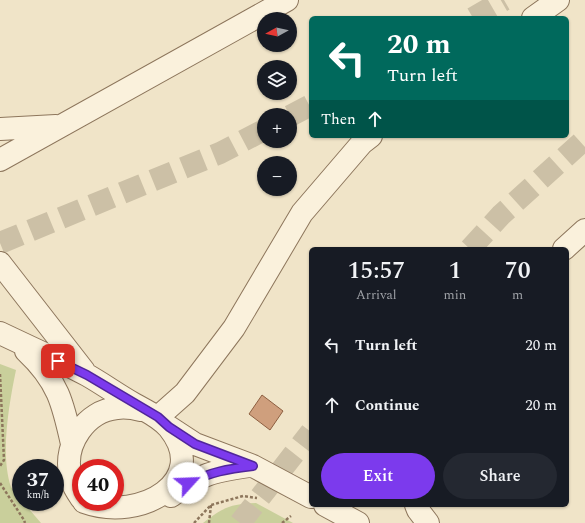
<!DOCTYPE html>
<html lang="en">
<head>
<meta charset="utf-8">
<style>
	:root { --surface:#171b24; --page:#242831; --text:#f1f3f6; --muted:#9ea1a6; --accent:#7c3aed }
	body { margin:0; font-family:Spectral,serif; background:var(--page); color:var(--text); height:100vh; display:flex; flex-direction:column; font-size:15px; white-space:nowrap }
	* { box-sizing:border-box; margin:0 }
	p { font-size:13px; color:var(--muted) }
	.icon { flex:none; width:22px; height:22px; fill:none; stroke:currentColor; stroke-width:2; stroke-linecap:round; stroke-linejoin:round }
	.map { position:relative; flex:1; overflow:hidden }
	.side { position:absolute; left:309px; top:247px; width:260px; height:260px; display:flex; flex-direction:column; background:var(--surface); border-radius:6px; box-shadow:0 1px 3px #0004 }
	.side>* { flex:none }
	.banner { position:absolute; left:309px; top:16px; width:260px; height:122px; border-radius:6px; box-shadow:0 1px 3px #0004; background:#00695c; color:#fff; overflow:hidden }
	.needle { width:26px; rotate:262deg }
	.controls { position:absolute; left:257px; top:12px; display:grid; gap:8px }
	.controls a { display:grid; place-items:center; width:40px; height:40px; border-radius:50%; background:var(--surface); box-shadow:0 1px 3px #0004; font-size:20px }
	.speed { position:absolute; left:12px; top:459px; display:flex; gap:8px; font-size:20px; font-weight:700; text-align:center }
	.speed>* { display:grid; place-content:center; width:52px; height:52px; border-radius:50%; background:var(--surface); box-shadow:0 1px 3px #0004; line-height:1 }
	.speed small { font-size:10px; font-weight:400 }
	.speed .limit { border:6px solid #d22; background:#fff; color:#111 }
	.pin { position:absolute; display:grid; place-items:center; width:34px; height:34px; color:#fff; margin:-17px; border-radius:8px; box-shadow:0 2px 6px #0006 }
	.me { position:absolute; width:44px; margin:-22px; rotate:65deg; stroke-linejoin:round; filter:drop-shadow(0 0 3px #0008) }
	.turn { display:flex; align-items:center; gap:14px; height:84px; padding:0 12px; font-size:18px }
	.turn .icon { width:52px; height:52px; stroke-width:2.5 }
	.turn b { display:block; font-size:28px; line-height:34px }
	.then { display:flex; align-items:center; height:38px; padding:0 12px; background:#0003; gap:8px; font-size:15px }
	.eta { display:flex; justify-content:space-evenly; align-items:center; height:68px; text-align:center }
	.eta b { font-size:24px; font-weight:600; line-height:28px }
	.action { display:flex; gap:8px; margin-top:auto; padding:8px 12px }
	.action a { flex:1; height:46px; border-radius:24px; background:var(--accent); color:#fff; font-size:16px; font-weight:600; line-height:46px; text-align:center }
	.action a+a { background:var(--page); color:var(--text) }
	ul { padding:0; list-style:none }
	li { display:flex; align-items:center; gap:12px; height:60px; padding:0 12px }
	li div { flex:1 }
	li b { display:block; font-size:15px }
	li em { font-style:normal }
	.map>svg:first-child { display:block }
	.green { fill:#c9cf9b }
	.building { fill:#cf9f7d; stroke:#8d5f41 }
	.lines { fill:none; stroke-linecap:round; stroke-linejoin:round }
	.major-tunnel { stroke:#ccc0a6; stroke-width:22; stroke-dasharray:22 11; stroke-linecap:butt }
	.minor-casing { stroke:#8d765c; stroke-width:24 }
	.path { stroke:#8d765c; stroke-width:2.5; stroke-dasharray:3 2; stroke-linecap:butt }
	.minor { stroke:#faf1dc; stroke-width:22 }
	.route-casing { stroke:#51269a; stroke-width:10 }
	.route { stroke:#7c3aed; stroke-width:7 }
</style>
</head>
<body>
<div class="map">
<svg width="585" height="523" viewBox="0 0 585 523">
	<rect width="100%" height="100%" fill="#f0e4c8"/>
	<path class="green" d="M0 364 16 370C9 404 0 455 11 487 14 491 18 495 21 499V502H23L41 523H0Z
		M256 503 293 523H203C224 507 230 504 256 503Z"/>
	<path class="building" d="M262 395 283 411 270 430 249 414Z"/>
	<g class="lines">
		<path class="major-tunnel" d="M473 18 504 0
			M290 116 311 105
			M0 243 220 153 264 130
			M470 249 501 215 585 139
			M240 523 311 432"/>
		<g class="minor-casing">
			<path id="minor" d="M533 18 558 0
				M0 129 56 126
				M0 160 287 0
				M564 249 585 230
				M0 263 84 371
				M0 333C29 347 59 360 87 375 103 384 118 395 134 404 146 411 160 417 169 428 211 480 142 523 84 502
				M26 351C58 381 63 403 72 444
				M158 417 185 393 234 328 302 213 362 143 371 136
				M169 427 195 444 253 466 311 497
				M171 496C199 474 215 471 249 466
				M81 498C76 490 71 483 70 473 64 444 86 411 117 408 125 407 133 408 141 410
				M325 505 358 523
				M416 505 418 510 428 523"/>
		</g>
		<path class="path" d="M0 374 4 460 0 466
			M0 483 24 520 25 523
			M194 523 211 505 243 496 257 498
			M209 523 211 505
			M282 523 291 516"/>
		<use href="#minor" class="minor"/>
	</g>
	<g class="lines">
		<g class="route-casing">
			<path id="route" d="M58 361 87 375 158 417 169 427 195 444 253 466C227 469 211 472 188 483"/>
		</g>
		<use href="#route" class="route"/>
	</g>
</svg>
<div class="controls">
<a><svg class="needle" viewBox="-14 -14 28 28"><path d="M0-13l5 13h-10z" fill="#e53935"/><path d="M0 13l5-13h-10z" fill="#9ea1a6"/></svg></a>
<a><svg class="icon" aria-label="layers" viewBox="0 0 24 24"><path d="M12 4l9 5-9 5-9-5zM3 14l9 5 9-5"/></svg></a>
<a>+</a>
<a>−</a>
</div>
<div class="speed"><div>37<small>km/h</small></div><div class="limit">40</div></div>
<div class="pin" style="left:58px;top:361px;background:#d93025"><svg class="icon" aria-label="arrive" viewBox="0 0 24 24"><path d="M6 21V4h12l-3 4 3 4H6"/></svg></div>
<svg class="me" style="left:188px;top:483px" viewBox="-20 -20 40 40"><circle r="19" fill="#fff"/><path d="M0-13L10 11 0 6-10 11z" fill="#7c3aed"/></svg>
<div class="banner">
<div class="turn"><svg class="icon" aria-label="left" viewBox="0 0 24 24"><path d="M17 20v-9H6M10 6l-5 5 5 5"/></svg><div><b>20 m</b>Turn left</div></div>
<div class="then">Then<svg class="icon" aria-label="ahead" viewBox="0 0 24 24"><path d="M12 20V5M6 11l6-6 6 6"/></svg></div>
</div>
<section class="side">
<div class="eta">
<div><b>15:57</b><p>Arrival</p></div>
<div><b>1</b><p>min</p></div>
<div><b>70</b><p>m</p></div>
</div>
<ul>
<li><svg class="icon" aria-label="left" viewBox="0 0 24 24"><path d="M17 20v-9H6M10 6l-5 5 5 5"/></svg><div><b>Turn left</b></div><em>20 m</em></li>
<li><svg class="icon" aria-label="ahead" viewBox="0 0 24 24"><path d="M12 20V5M6 11l6-6 6 6"/></svg><div><b>Continue</b></div><em>20 m</em></li>
</ul>
<div class="action"><a>Exit</a><a>Share</a></div>
</section>
</div>
</body>
</html>
